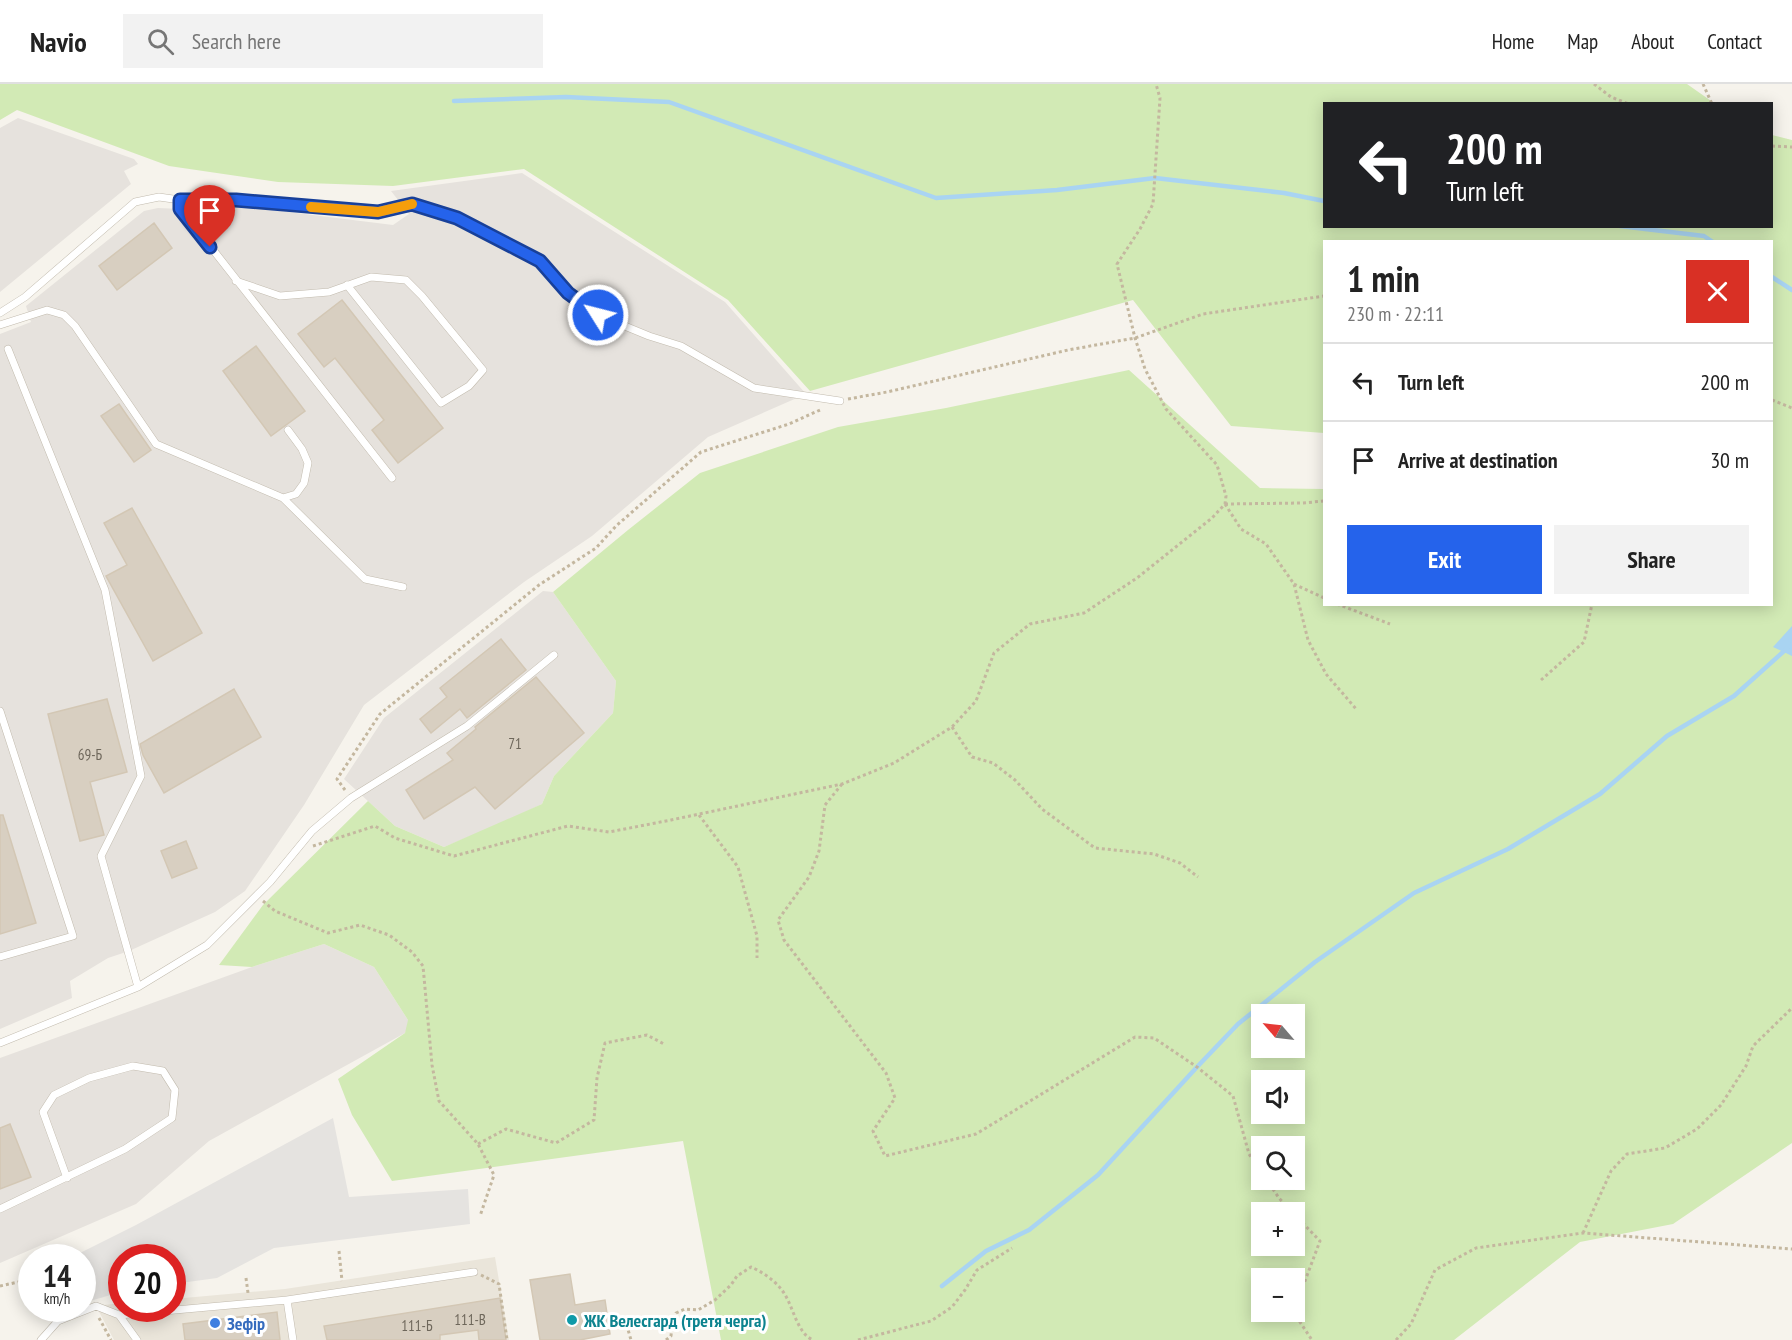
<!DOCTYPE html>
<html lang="en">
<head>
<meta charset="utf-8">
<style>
	:root { --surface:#fff; --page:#f2f2f2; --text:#222; --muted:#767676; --line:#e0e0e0; --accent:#2563eb }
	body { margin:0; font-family:"PT Sans Narrow",sans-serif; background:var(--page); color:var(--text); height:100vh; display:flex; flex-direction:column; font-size:22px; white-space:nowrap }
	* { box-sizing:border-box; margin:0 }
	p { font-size:20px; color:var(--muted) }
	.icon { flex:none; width:33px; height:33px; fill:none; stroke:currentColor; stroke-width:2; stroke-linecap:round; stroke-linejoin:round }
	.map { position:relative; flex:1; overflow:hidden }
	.side { position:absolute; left:1323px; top:156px; width:450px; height:366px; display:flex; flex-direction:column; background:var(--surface); border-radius:0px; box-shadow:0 3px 15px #0003 }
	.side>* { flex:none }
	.banner { position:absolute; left:1323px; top:18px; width:450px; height:126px; border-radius:0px; box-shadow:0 3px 15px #0003; background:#202124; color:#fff; overflow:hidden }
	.needle { width:39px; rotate:298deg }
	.buttons { position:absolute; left:1251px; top:920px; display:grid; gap:12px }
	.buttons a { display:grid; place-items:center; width:54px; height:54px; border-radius:0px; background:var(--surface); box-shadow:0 3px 15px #0003; font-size:30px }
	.speed { position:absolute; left:18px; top:1160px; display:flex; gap:12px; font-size:30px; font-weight:700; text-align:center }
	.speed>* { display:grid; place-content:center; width:78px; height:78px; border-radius:50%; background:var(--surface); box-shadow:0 3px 15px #0003; line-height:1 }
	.speed small { font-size:15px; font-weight:400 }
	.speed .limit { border:9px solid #d22; background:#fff; color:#111 }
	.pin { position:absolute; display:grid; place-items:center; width:51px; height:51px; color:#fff; margin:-62px -26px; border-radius:50% 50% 50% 0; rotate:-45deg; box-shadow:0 0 6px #0007 }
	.pin .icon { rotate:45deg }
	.me { position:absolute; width:66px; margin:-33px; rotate:306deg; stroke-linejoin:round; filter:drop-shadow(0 0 4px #0008) }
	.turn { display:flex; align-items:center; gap:21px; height:126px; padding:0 24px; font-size:27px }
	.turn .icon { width:78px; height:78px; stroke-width:2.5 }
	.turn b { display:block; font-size:42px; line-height:51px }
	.round { display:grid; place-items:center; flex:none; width:63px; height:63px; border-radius:0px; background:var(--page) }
	.overview { display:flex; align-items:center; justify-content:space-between; height:102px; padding:0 24px }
	h1 { font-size:36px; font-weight:600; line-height:45px }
	.button { display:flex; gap:12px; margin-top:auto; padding:12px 24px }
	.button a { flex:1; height:69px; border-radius:0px; background:var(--accent); color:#fff; font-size:24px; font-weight:600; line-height:69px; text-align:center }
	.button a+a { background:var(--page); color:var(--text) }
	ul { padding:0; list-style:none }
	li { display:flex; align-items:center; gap:18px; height:78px; padding:0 24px; border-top:2px solid var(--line) }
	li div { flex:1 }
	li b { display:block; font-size:22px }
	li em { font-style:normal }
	header { display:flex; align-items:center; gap:36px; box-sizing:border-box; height:84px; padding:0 30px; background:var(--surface); border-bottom:2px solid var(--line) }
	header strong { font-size:28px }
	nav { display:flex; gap:33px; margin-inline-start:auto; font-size:21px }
	.search { width:420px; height:54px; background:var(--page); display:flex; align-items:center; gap:15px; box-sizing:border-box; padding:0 21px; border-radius:0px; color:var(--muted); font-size:22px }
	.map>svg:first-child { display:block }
	.residential { fill:#eae5da }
	.industrial { fill:#e6e2dd }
	.green { fill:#d2eab5; fill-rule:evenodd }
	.parking { fill:#e5e3e0 }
	.water { fill:#a9d4f2 }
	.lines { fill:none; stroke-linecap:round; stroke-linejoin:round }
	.stream { stroke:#a9d4f2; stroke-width:4.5 }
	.building { fill:#d8cfc1; stroke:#d3c7b4; stroke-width:1.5 }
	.service-casing { stroke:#c2bbae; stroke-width:8 }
	.path { stroke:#c4b79f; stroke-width:3; stroke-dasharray:3 3; stroke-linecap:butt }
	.service { stroke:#fff; stroke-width:7 }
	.route-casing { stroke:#184099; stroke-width:15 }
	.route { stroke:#2563eb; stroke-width:10 }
	.slow { stroke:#f59e0b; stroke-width:10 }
	.culture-dot { fill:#0f9aa8; stroke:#fff; stroke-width:2 }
	.shop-dot { fill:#3f7fe0; stroke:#fff; stroke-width:2 }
	.labels { text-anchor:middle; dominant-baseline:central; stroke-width:6; stroke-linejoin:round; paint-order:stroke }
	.number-label { font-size:15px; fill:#6e675b }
	.culture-label { font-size:18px; font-weight:bold; fill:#0d838f; stroke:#fff; text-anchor:start }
	.shop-label { font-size:18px; font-weight:bold; fill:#366cbe; stroke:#fff; text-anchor:start }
</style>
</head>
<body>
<header>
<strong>Navio</strong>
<div class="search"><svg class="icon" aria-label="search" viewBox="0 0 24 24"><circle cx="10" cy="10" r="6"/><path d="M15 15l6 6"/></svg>Search here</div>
<nav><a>Home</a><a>Map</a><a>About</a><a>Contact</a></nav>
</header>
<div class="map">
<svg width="1792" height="1256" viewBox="0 0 1792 1256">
	<rect width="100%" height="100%" fill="#f6f3ec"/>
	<path class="residential" d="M495 1173 509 1256H114L96 1222 121 1219 122 1224H172L173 1215 285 1205Z"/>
	<path class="industrial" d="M18 34 134 75 138 80 124 87 131 100 0 208V44Z
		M522 89 725 218 806 310 708 353 592 452 524 498 364 621 304 721 245 807 215 828 129 867 108 874 70 897 72 914 0 945V250L31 238 26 222 144 127 158 124 181 125 216 119 393 141 409 130 391 107Z
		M543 507 553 508 616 597 613 629 554 692 542 720 507 737 444 763 395 742 344 695 384 634Z
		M324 860 374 883 408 936V942L405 949 209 1057 136 1120 0 1179V974L252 883Z"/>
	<path class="green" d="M0 0H1687L1714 19 1324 20V142H1772V51L1792 56V1059L1673 1140 1580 1158 1454 1256H721L683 1057 392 1097 352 1031 338 995 405 949 408 936 374 883 324 860 252 883 219 881 263 821 368 717 395 742 444 763 542 720 554 692 613 629 616 597 553 508 628 446 700 389 838 343 946 324 1129 286 1260 404 1324 405V520H1772V158H1324V349L1231 342 1133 216 810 307 728 216 524 85 393 102 278 98 169 82 17 26 0 36ZM1262 930H1294V963H1262ZM1262 996H1294V1029H1262ZM1262 1062H1294V1095H1262ZM1262 1128H1294V1161H1262ZM1262 1194H1294V1227H1262Z"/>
	<path class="parking" d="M333 1034 349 1113 468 1105 470 1140 274 1164 217 1194 173 1200 172 1173H122L121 1208 83 1219 82 1173H72L136 1141Z"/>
	<path class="water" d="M1792 542V572L1773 563Z"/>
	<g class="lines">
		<path class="stream" d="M454 17 566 13 669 18 936 114 1057 106 1155 94 1284 109 1324 117
			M1620 142 1704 152 1713 158
			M1772 193 1792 206
			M942 1202 986 1167 1029 1146 1098 1091 1197 983 1238 940 1315 878 1414 809 1508 765 1600 710 1667 652 1734 612 1792 560"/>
	</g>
	<path class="building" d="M154 139 172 164 117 206 99 182Z
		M342 216 443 344 398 379 372 346 384 336 335 274 324 283 298 250Z
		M256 262 305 327 271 352 223 287Z
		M119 320 151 366 134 378 101 332Z
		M132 424 202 549 153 577 106 492 127 481 104 439Z
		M501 555 526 586 467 634 460 625 431 649 420 635 447 613 440 604Z
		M536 593 584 649 495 725 475 703 424 735 406 706 453 676 447 669 476 645 475 643Z
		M234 605 261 653 164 709 143 671 140 660Z
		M107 615 127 688 90 698 104 751 80 757 48 630Z
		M0 731H3L36 839 0 850Z
		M186 757 197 784 172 794 161 767Z
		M10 1040 31 1093 0 1105V1044Z
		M570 1190 575 1221 605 1216 610 1250 580 1256H540L530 1196Z
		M500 1214 506 1256H479L478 1246 440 1251V1256H327L324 1242Z
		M277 1228 280 1256H185L183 1240Z"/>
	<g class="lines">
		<g class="service-casing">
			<path id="service" d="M180 116 181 125 392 394
				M236 197 280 212 329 208 371 193 406 196 422 212 483 286 469 302 441 319 347 201
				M0 229 25 213 135 118 159 113 180 116H236L378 128 412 120 457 134 540 177 568 209 598 231 649 252 681 262 754 304 840 317
				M0 241 47 226 64 231 75 242 156 360 283 414 365 495 403 503
				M8 265 105 506 141 692 101 772 138 903
				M283 414 296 410 304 399 308 379 302 365 288 346
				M0 627 73 852 0 873
				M0 959 138 903 207 861 270 798 312 747 351 714 467 642 554 571
				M0 1125 125 1065 172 1034 175 1006 163 987 133 982 89 994 54 1011 43 1028 67 1094
				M287 1216 293 1256
				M51 1224 58 1237
				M119 1231 287 1216 474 1188
				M41 1256 58 1237 96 1222 119 1231 137 1256"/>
		</g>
		<path class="path" d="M1594 0 1611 13 1629 20
			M1703 0 1712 20
			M1772 62 1792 63
			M848 315 887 308 1068 266 1135 254 1203 230 1324 212
			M1772 316 1792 324
			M1225 420 1241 445 1266 460 1294 500 1308 556 1326 590 1357 626
			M1225 420 1303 419 1324 417
			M1294 500 1324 514
			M1337 520 1390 540
			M1541 596 1584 558 1592 520
			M952 643 972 673 993 679 1015 696 1042 725 1095 764 1154 770 1180 779 1198 793
			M842 700 825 721 819 767 809 793 778 836 784 856 886 989 895 1014 873 1047 885 1072 976 1050 1135 953 1154 954 1197 983 1233 1012 1249 1070 1262 1089
			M345 706 337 695 380 630 539 501 596 464 616 442 701 368 789 340 820 326
			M699 731 738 783 757 852V874
			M313 762 375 742 395 754 454 772 568 742 609 748 671 736 842 700 894 679 952 643 976 617 994 569 1030 540 1084 529 1137 494 1212 434 1225 420 1226 412 1217 381 1166 325 1145 285 1135 254 1117 180 1140 145 1153 120 1160 14 1156 0
			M263 817 275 827 328 849 360 841 389 851 412 868 423 882 432 981 439 1017 478 1060 494 1091 480 1132
			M478 1060 506 1045 556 1059 594 1036 597 994 605 959 647 951 664 960
			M1266 1095 1279 1114 1292 1128
			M1294 1130 1320 1157 1294 1226
			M1583 1149 1611 1087 1627 1070 1665 1064 1697 1045 1721 1021 1746 982 1753 962 1792 924
			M339 1167 342 1197
			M481 1191 499 1200 507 1256
			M246 1194 248 1209
			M0 1202 32 1195
			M1294 1227V1229L1312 1256
			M99 1234 111 1256
			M625 1235 631 1256
			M666 1256 671 1252 672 1240 676 1229 685 1225 698 1226 715 1216 731 1201 737 1192 751 1183C761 1187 774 1196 781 1205 793 1219 796 1249 813 1256
			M858 1256 931 1237 952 1223 965 1206 977 1186 1012 1164
			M1396 1256 1411 1240 1435 1186 1476 1164 1583 1149 1792 1165"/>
		<use href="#service" class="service"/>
	</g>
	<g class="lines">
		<g class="route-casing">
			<path id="route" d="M210 163 180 125V116H236L378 128 412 120 457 134 540 177 568 209 598 231"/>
		</g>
		<use href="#route" class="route"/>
		<path class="slow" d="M311 123 378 128 412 120"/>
	</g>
	<circle class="culture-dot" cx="572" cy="1236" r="6"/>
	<circle class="shop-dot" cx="215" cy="1239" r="6"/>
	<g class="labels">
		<g class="number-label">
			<text x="515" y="659">71</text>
			<text x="90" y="670">69-Б</text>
			<text x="470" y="1235">111-В</text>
			<text x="417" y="1241">111-Б</text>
		</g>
		<g class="culture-label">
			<text x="584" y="1236">ЖК Велесгард (третя черга)</text>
		</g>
		<g class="shop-label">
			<text x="227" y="1239">Зефір</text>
		</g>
	</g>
</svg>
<div class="buttons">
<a><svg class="needle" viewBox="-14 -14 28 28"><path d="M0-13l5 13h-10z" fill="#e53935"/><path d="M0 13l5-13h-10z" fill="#767676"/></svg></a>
<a><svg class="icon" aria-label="sound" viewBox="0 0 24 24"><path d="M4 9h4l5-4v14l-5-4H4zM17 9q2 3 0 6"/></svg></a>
<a><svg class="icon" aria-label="search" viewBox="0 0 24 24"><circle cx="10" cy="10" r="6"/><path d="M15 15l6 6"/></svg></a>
<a>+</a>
<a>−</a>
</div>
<div class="speed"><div>14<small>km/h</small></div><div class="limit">20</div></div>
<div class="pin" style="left:210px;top:163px;background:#d93025"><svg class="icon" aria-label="arrive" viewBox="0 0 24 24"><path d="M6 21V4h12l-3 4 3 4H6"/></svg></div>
<svg class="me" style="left:598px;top:231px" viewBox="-20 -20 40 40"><circle r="17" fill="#2563eb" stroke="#fff" stroke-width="3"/><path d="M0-11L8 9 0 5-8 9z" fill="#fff"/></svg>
<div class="banner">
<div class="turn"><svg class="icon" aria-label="left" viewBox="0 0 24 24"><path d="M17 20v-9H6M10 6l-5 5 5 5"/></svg><div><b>200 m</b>Turn left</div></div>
</div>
<section class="side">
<div class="overview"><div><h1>1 min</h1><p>230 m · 22:11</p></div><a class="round" style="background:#d93025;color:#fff"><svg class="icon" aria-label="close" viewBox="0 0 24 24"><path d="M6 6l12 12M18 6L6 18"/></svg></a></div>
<ul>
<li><svg class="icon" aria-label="left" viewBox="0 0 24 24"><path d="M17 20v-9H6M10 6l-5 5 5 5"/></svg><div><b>Turn left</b></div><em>200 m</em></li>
<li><svg class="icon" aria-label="arrive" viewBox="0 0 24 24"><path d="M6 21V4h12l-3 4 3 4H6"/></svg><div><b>Arrive at destination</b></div><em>30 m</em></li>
</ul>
<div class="button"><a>Exit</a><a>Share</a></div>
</section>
</div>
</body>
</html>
